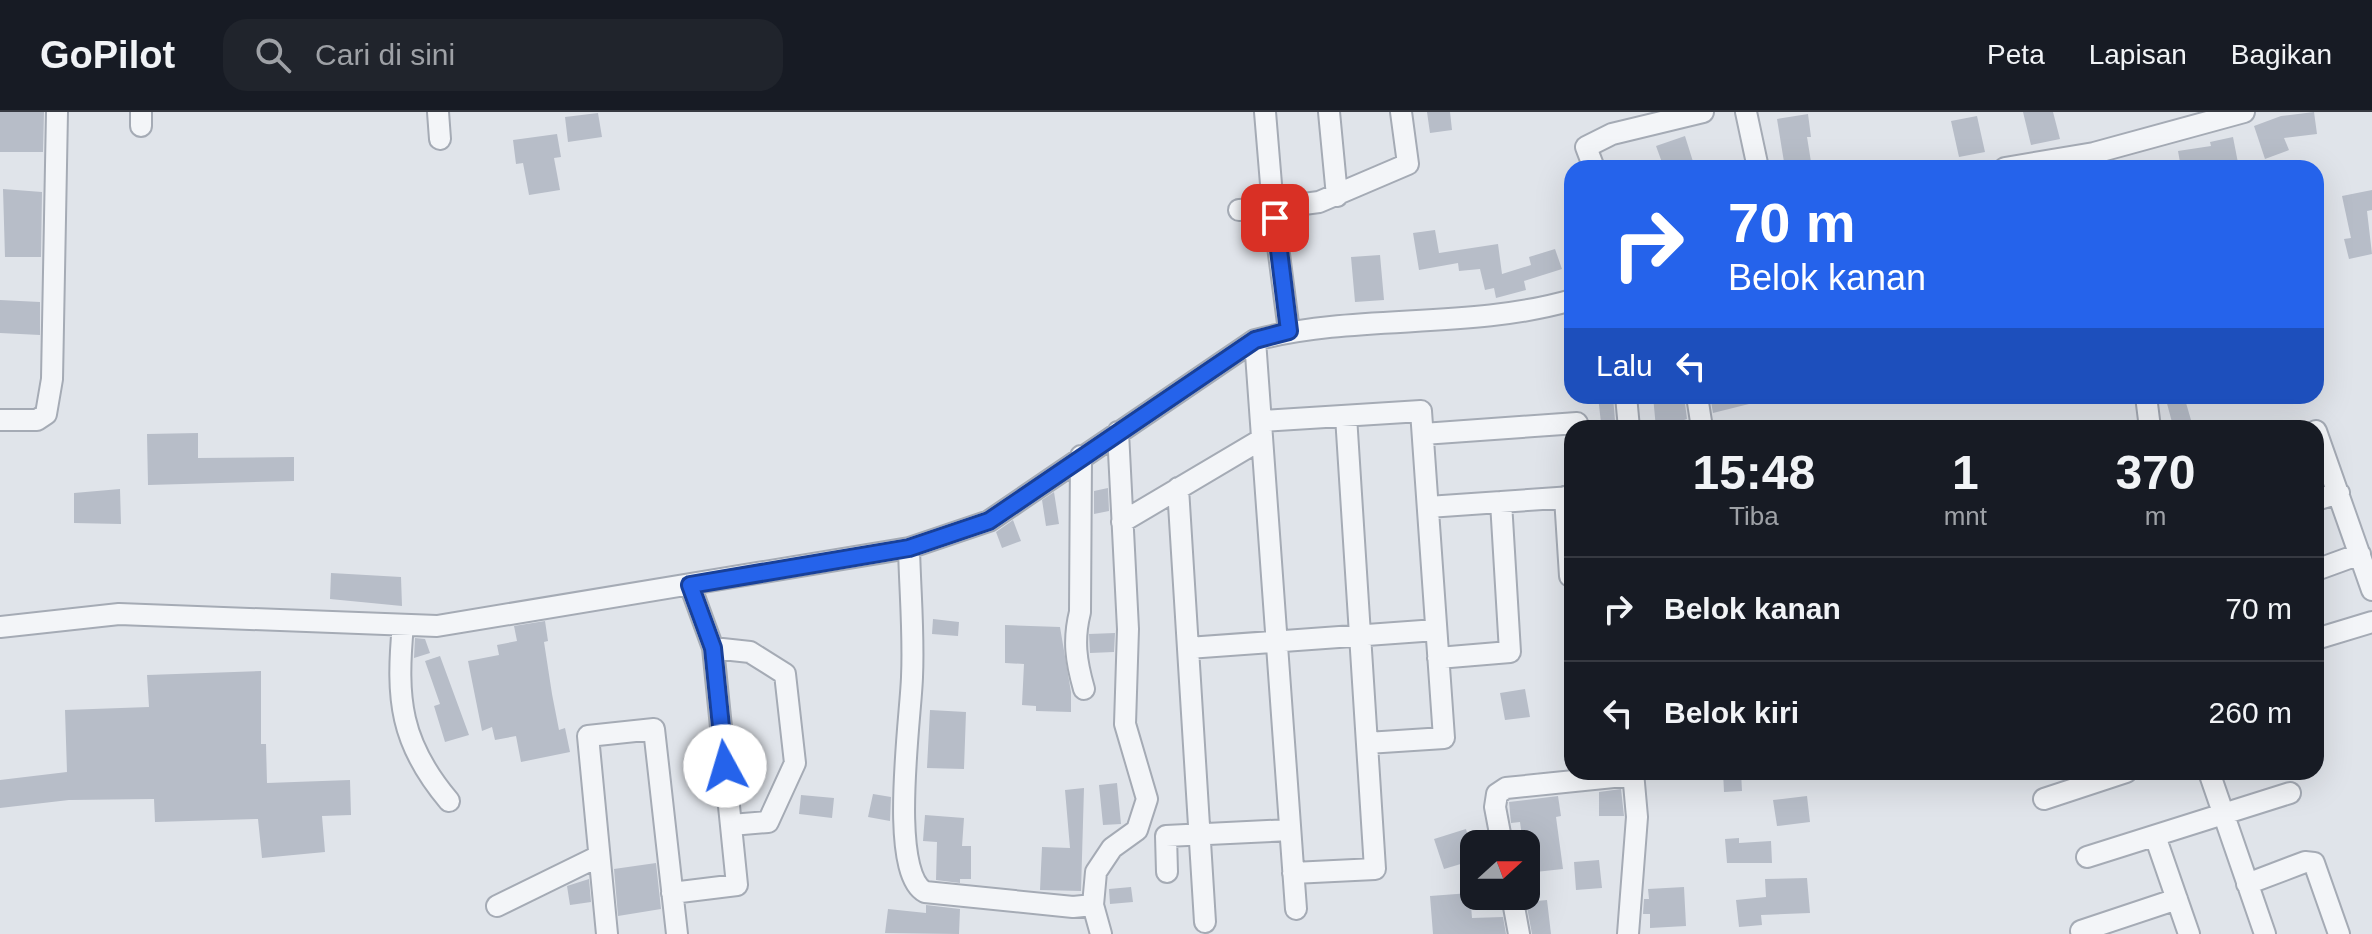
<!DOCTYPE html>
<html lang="id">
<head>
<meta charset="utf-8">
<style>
	:root { --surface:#171b24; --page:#20242c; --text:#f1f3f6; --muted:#9ea1a6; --line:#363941 }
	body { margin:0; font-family:Arial,sans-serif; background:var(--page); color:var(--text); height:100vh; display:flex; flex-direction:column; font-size:30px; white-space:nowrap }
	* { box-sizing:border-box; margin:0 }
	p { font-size:26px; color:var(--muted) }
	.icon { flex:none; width:44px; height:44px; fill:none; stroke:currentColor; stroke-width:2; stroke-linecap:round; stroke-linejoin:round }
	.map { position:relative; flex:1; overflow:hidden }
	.sheet { position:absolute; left:1564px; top:308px; width:760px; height:360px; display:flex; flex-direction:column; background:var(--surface); border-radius:24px; box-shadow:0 8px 32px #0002 }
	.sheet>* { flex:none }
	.top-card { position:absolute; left:1564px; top:48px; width:760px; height:244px; border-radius:24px; box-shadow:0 8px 32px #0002; background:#2563eb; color:#fff; overflow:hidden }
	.needle { width:52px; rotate:69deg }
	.controls { position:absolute; left:1460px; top:718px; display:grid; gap:16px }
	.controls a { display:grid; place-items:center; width:80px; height:80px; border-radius:16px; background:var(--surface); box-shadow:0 8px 32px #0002; font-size:40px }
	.pin { position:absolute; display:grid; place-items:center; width:68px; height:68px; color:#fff; margin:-34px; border-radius:16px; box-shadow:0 4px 12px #0006 }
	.me { position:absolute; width:88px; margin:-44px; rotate:354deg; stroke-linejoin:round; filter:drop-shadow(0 0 6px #0008) }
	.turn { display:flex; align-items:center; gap:28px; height:168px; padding:0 32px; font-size:36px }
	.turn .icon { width:104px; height:104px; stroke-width:2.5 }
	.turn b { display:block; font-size:56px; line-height:68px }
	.then { display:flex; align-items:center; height:76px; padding:0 32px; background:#0003; gap:16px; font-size:30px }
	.eta { display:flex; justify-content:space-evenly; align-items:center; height:136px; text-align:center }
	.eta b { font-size:48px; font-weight:600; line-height:56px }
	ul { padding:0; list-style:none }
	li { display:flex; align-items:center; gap:24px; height:104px; padding:0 32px; border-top:2px solid var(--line) }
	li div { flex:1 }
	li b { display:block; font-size:30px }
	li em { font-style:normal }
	header { display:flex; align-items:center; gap:48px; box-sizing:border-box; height:112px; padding:0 40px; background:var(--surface); border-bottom:2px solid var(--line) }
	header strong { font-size:38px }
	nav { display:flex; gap:44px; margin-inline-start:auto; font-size:28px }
	.search { width:560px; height:72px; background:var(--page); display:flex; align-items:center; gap:20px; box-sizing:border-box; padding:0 28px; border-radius:24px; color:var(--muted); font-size:30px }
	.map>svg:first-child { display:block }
	.building { fill:#b7bdc8 }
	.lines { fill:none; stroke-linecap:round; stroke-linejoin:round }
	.minor-casing { stroke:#a5abb5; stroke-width:24 }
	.minor { stroke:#f3f5f8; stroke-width:20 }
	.route-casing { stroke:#184099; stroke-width:20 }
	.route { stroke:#2563eb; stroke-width:14 }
</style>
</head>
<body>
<header>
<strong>GoPilot</strong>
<div class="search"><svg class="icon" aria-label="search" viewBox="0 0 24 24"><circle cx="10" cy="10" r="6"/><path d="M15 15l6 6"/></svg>Cari di sini</div>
<nav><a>Peta</a><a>Lapisan</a><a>Bagikan</a></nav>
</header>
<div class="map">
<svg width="2372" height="822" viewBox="0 0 2372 822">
	<rect width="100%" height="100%" fill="#e0e4ea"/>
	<path class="building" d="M0 0H44L43 40H0Z
		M1427 0H1450L1452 18 1430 21Z
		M2023 0H2053L2060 27 2031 33Z
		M2314 0 2317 22 2284 26 2289 38 2265 47 2254 14 2281 4Z
		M598 1 602 25 568 30 565 5Z
		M1808 2 1811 25H1807L1812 56H1785L1777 7Z
		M1977 4 1985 40 1959 45 1951 9Z
		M557 22 561 45 554 46 560 78 529 83 523 51 516 52 513 28Z
		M1685 24 1695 56H1664L1656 34Z
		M2233 25 2239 56H2181L2178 39 2211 34 2210 30Z
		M3 77 42 80 41 145H5Z
		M2372 78V98L2367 99 2372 142 2349 147 2344 127 2351 126 2342 84Z
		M1435 118 1439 141 1498 132 1502 162 1531 153 1529 145 1555 137 1562 157 1524 169 1526 178 1496 186 1494 176 1485 178 1480 157 1459 159 1458 151 1419 158 1413 121Z
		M1380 143 1384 188 1355 190 1351 145Z
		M0 188 40 190V223L0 221Z
		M1598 284H1613L1615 309 1601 311Z
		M1653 284H1684L1687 307 1684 308 1685 316H1656Z
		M1710 284H1761V289L1713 301Z
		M2165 284H2184L2191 308 2173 314Z
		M198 321V346L294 345V369L148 373 147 322Z
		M1108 376 1109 399 1094 402V379Z
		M120 377 121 412 74 411V381Z
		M1054 380 1059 412 1046 414 1042 388Z
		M1013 408 1021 429 1002 436 996 420Z
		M331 461 401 465 402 494 330 487Z
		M933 507 959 510 958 524 932 522Z
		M545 509 548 529 544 530 552 582 559 618 565 616 570 640 521 650 516 624 495 628 492 615 482 619 468 549 499 543 497 533 517 529 514 514Z
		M1005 513 1060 515 1071 580V600L1036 599V594L1022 593 1024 552 1005 551Z
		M1115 521 1114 540 1090 541 1089 522Z
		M415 526 425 527 430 541 414 546Z
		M440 544 469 623 445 630 434 594 440 592 425 549Z
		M261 559V632H266L267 671 350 668 351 703 322 704 325 740 262 746 258 707 155 710 154 687 69 688 0 696V668L67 660 65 598 149 595 147 563Z
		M1525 577 1530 605 1505 608 1500 581Z
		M930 598 966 600 964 657 927 656Z
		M1723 660H1741L1742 679 1724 680Z
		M1117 671 1121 712 1103 713 1099 673Z
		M1084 676 1081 779 1040 778 1042 735 1070 736 1065 678Z
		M1621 677 1624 704H1599V680Z
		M873 682 891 685 890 709 868 705Z
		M801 683 834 686 832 706 799 702Z
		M1558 684 1561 704 1556 705 1563 757 1526 761V732H1523L1520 710 1511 711 1509 690Z
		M1807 684 1810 710 1777 714 1773 688Z
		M925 703 964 706 962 734H971V767H960V771L936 768 937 730 923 729Z
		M1466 717 1474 748 1444 757 1434 727Z
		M1739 726V731L1771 729 1772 751H1727L1725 727Z
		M1599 748 1602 776 1576 778 1574 750Z
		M656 751 661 797 618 804 614 757Z
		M1807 766 1810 801 1761 803 1762 813 1739 815 1736 788 1766 785 1765 767Z
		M589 767 591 790 570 793 567 774Z
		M1131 775 1133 790 1110 792 1109 777Z
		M1684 775 1686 814 1650 816V802H1643L1644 787H1649L1648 777Z
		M1470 781 1472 806 1503 805 1506 822H1433L1430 784Z
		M1547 788 1551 822H1532L1526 790Z
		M926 793 960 797 959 822 885 821 888 797 926 801Z"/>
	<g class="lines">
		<g class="minor-casing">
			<path id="minor" d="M438 0 440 27
				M1329 0 1337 84
				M1746 0 1758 56
				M141 14V0
				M1594 56 1586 35 1612 22 1703 0
				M2005 56 2094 41 2244 0
				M1239 98 1273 96 1265 0
				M1289 219 1273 96 1319 90 1408 52 1401 0
				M1255 228 1296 797
				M1626 284 1629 316
				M1697 284 1702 316
				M2146 284 2150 316
				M0 308H37L46 302 52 267 57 0
				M1261 309 1421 299 1444 626 1367 631
				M2316 319 2372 478
				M1423 322 1577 311V316
				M1081 344 1080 500C1073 528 1076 549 1084 577
				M1178 376 1205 810
				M1565 385 1570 464
				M2316 388 2339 381
				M1428 395 1572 385
				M1122 410 1262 327
				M909 436C910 479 914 522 912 565 911 604 888 760 925 780L1073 795 1093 793
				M2316 458 2360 442
				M403 513C396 587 400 631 449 689
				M0 515 119 502 437 514 909 436 989 409 1255 228C1358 201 1468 218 1572 188
				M2316 527 2372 510
				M713 536 750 540 785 562 795 651 768 710 731 713
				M1188 536 1436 518
				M1438 546 1510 540 1501 390
				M2209 660 2265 822
				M2044 687 2126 660
				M2155 724 2189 822
				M1502 732 1495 695 1497 682 1506 676 1633 663
				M2087 745 2290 681
				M1167 760 1166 724 1290 718
				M1293 761 1375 757 1346 304
				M2247 772 2305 750 2314 751 2339 822
				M672 781 737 773 713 536 690 473
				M1512 784 1519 822
				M497 794 597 745
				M2081 819 2177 787
				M607 822 588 624 654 617 677 822
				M1101 822 1093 793 1096 760 1112 736 1137 718 1147 687 1125 612 1128 517 1118 320
				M1628 822 1637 705 1633 660"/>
		</g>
		<use href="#minor" class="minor"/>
	</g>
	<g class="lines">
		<g class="route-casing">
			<path id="route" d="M725 654 713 536 690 473 909 436 989 409 1255 228 1289 219 1275 106"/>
		</g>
		<use href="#route" class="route"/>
	</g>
</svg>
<div class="controls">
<a><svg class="needle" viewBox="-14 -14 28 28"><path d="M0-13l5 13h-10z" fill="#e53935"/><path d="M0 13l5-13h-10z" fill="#9ea1a6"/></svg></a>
</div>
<div class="pin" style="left:1275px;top:106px;background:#d93025"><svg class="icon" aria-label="arrive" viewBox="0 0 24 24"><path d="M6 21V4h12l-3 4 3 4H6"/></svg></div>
<svg class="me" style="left:725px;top:654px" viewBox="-20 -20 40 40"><circle r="19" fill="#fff"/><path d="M0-13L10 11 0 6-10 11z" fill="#2563eb"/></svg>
<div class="top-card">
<div class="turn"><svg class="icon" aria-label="right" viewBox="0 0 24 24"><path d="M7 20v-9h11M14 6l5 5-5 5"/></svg><div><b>70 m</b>Belok kanan</div></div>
<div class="then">Lalu<svg class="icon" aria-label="left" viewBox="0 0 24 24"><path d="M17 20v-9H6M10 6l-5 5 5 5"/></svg></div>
</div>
<section class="sheet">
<div class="eta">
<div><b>15:48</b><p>Tiba</p></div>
<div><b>1</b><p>mnt</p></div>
<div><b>370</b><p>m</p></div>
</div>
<ul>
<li><svg class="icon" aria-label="right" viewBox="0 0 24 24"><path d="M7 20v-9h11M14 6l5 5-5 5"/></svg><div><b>Belok kanan</b></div><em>70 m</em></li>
<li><svg class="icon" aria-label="left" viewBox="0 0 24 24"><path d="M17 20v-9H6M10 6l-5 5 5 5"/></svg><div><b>Belok kiri</b></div><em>260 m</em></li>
</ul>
</section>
</div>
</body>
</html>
